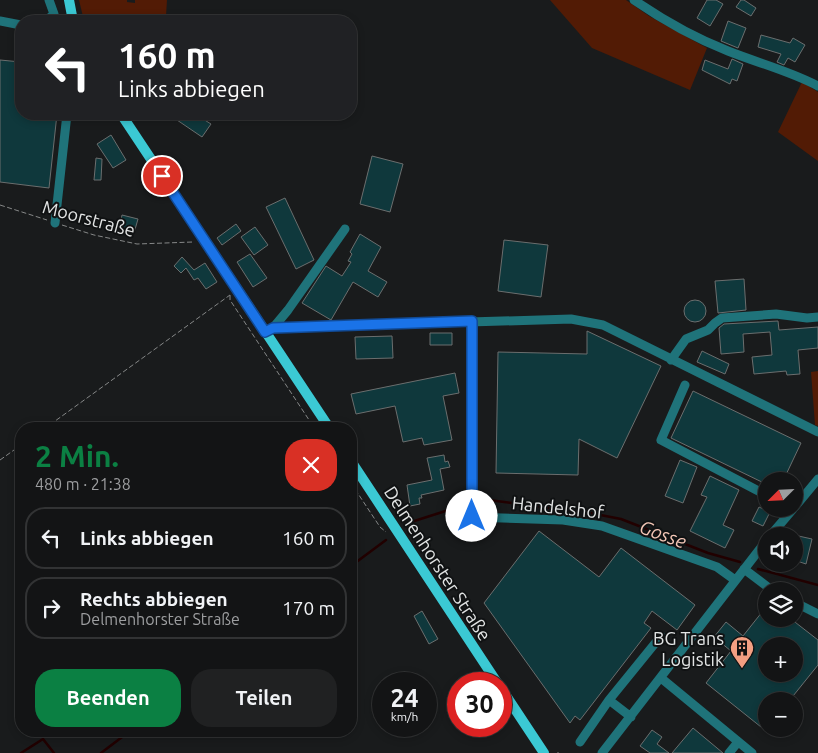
<!DOCTYPE html>
<html lang="de">
<head>
<meta charset="utf-8">
<style>
	:root { --surface:#131415; --page:#202122; --text:#f1f3f6; --muted:#9d9ea0; --line:#323334; --accent:#0b8043 }
	body { margin:0; font-family:Ubuntu,sans-serif; background:var(--page); color:var(--text); height:100vh; display:flex; flex-direction:column; font-size:19px; white-space:nowrap }
	* { box-sizing:border-box; margin:0 }
	p { font-size:16px; color:var(--muted) }
	.icon { flex:none; width:28px; height:28px; fill:none; stroke:currentColor; stroke-width:2; stroke-linecap:round; stroke-linejoin:round }
	.map { position:relative; flex:1; overflow:hidden }
	.details { position:absolute; left:15px; top:422px; width:342px; height:315px; display:flex; flex-direction:column; background:var(--surface); border-radius:20px; box-shadow:0 2px 8px #0003,0 0 0 1px var(--line) }
	.details>* { flex:none }
	.top-card { position:absolute; left:15px; top:15px; width:342px; height:105px; border-radius:20px; box-shadow:0 2px 8px #0003,0 0 0 1px var(--line); background:#202124; color:#fff; overflow:hidden }
	.needle { width:32px; rotate:246deg }
	.tools { position:absolute; left:758px; top:472px; display:grid; gap:10px }
	.tools a { display:grid; place-items:center; width:45px; height:45px; border-radius:50%; background:var(--surface); box-shadow:0 2px 8px #0003,0 0 0 1px var(--line); font-size:25px }
	.speed { position:absolute; left:372px; top:672px; display:flex; gap:10px; font-size:25px; font-weight:700; text-align:center }
	.speed>* { display:grid; place-content:center; width:65px; height:65px; border-radius:50%; background:var(--surface); box-shadow:0 2px 8px #0003,0 0 0 1px var(--line); line-height:1 }
	.speed small { font-size:12px; font-weight:400 }
	.speed .limit { border:8px solid #d22; background:#fff; color:#111 }
	.pin { position:absolute; display:grid; place-items:center; width:42px; height:42px; color:#fff; margin:-21px; border:2px solid #fff; border-radius:50%; box-shadow:0 1px 5px #0007 }
	.me { position:absolute; width:55px; margin:-28px; rotate:0deg; stroke-linejoin:round; filter:drop-shadow(0 0 4px #0008) }
	.turn { display:flex; align-items:center; gap:18px; height:105px; padding:0 20px; font-size:22px }
	.turn .icon { width:65px; height:65px; stroke-width:2.5 }
	.turn b { display:block; font-size:35px; line-height:42px }
	.round { display:grid; place-items:center; flex:none; width:52px; height:52px; border-radius:20px; background:var(--page) }
	.overview { display:flex; align-items:center; justify-content:space-between; height:85px; padding:0 20px }
	h1 { font-size:30px; font-weight:600; line-height:38px; color:var(--accent) }
	.cta { display:flex; gap:10px; margin-top:auto; padding:10px 20px }
	.cta a { flex:1; height:58px; border-radius:20px; background:var(--accent); color:#fff; font-size:20px; font-weight:600; line-height:58px; text-align:center }
	.cta a+a { background:var(--page); color:var(--text) }
	ul { padding:0; list-style:none }
	li { display:flex; align-items:center; gap:15px; height:62px; margin:0 10px 8px; padding:0 10px; border:2px solid var(--line); border-radius:20px }
	li div { flex:1 }
	li b { display:block; font-size:19px }
	li em { font-style:normal }
	.map>svg:first-child { display:block }
	.green { fill:#521b05 }
	.lines { fill:none; stroke-linecap:round; stroke-linejoin:round }
	.stream { stroke:#210000; stroke-width:2.5 }
	.building { fill:#0f383c; stroke:#6b6e6e; fill-rule:evenodd }
	.path { stroke:#868888; stroke-width:1; stroke-dasharray:5 2.5; stroke-linecap:butt }
	.minor { stroke:#1f737a; stroke-width:9 }
	.major { stroke:#3bc9d4; stroke-width:10 }
	.route-casing { stroke:#114b97; stroke-width:12 }
	.route { stroke:#1a73e8; stroke-width:9 }
	.labels { text-anchor:middle; dominant-baseline:central; stroke-width:4; stroke-linejoin:round; paint-order:stroke }
	.street-label { font-size:18px; fill:#e2e4e4; stroke:#101213 }
	.poi-label { font-size:18px; fill:#e2e4e4; stroke:#101213; text-anchor:end }
	.water-label { font-size:19px; font-style:italic; fill:#f4c7b7; stroke:#101213 }
</style>
</head>
<body>
<div class="map">
<svg width="818" height="753" viewBox="0 0 818 753">
	<rect width="100%" height="100%" fill="#191b1c"/>
	<path class="green" d="M79 0H127V2L135 3V0H167L166 16 161 21H84Z
		M550 0H626L649 16 707 48 690 90 592 48Z
		M802 82 818 92V161L778 132Z
		M818 371V426L815 425 811 372Z"/>
	<g class="lines">
		<path class="stream" d="M481 499 573 511
			M585 512 621 519 708 553 740 562
			M408 523 458 507
			M351 566 386 540
			M758 569 818 585
			M21 753 43 739 54 753
			M101 753 130 731"/>
	</g>
	<path class="building" d="M707 0H716L723 4 710 26 697 18Z
		M741 0H744L756 8 751 16 736 7Z
		M728 21 746 28 738 48 721 41Z
		M761 35 790 43 793 38 805 45 795 62 788 58 784 65 777 62 781 54 758 47Z
		M732 59 743 64 737 81 732 79 730 84 702 70 705 60 728 69Z
		M0 60 21 62V114H57L49 188 0 182Z
		M181 114H195L211 124 202 137 177 120Z
		M111 135 126 160 113 168 97 144Z
		M372 156 403 164 390 212 360 204Z
		M96 158 102 159 101 180H94Z
		M285 198 314 260 296 269 266 207Z
		M122 215 138 219 134 233 119 230Z
		M236 224 241 231 222 245 217 238Z
		M255 227 268 245 254 255 241 237Z
		M360 234 381 247 368 271 387 282 378 297 353 282 331 320 302 303 326 266 342 276 351 262 348 261 352 254 350 252Z
		M504 240 548 245 541 297 498 291Z
		M250 254 267 278 253 287 237 262Z
		M182 257 194 270 205 263 217 282 206 289 198 278 194 280 186 268 181 273 174 266Z
		M744 279 746 310 718 313 715 281Z
		M684 311a11 11 0 1 1 22 0a11 11 0 1 1-22 0Z
		M778 321 779 330 818 327V348L798 350 800 374 787 375 786 371 754 374 752 357 772 355 770 332 743 334 744 352 721 354 719 328 724 324Z
		M587 331 661 366 617 458 579 439 578 475 496 473 498 352 587 354Z
		M430 333H452V345H430Z
		M392 336 393 358 356 359 355 337Z
		M702 351 729 364 725 374 697 362Z
		M455 373 459 393 443 396 452 440 424 445 422 438 403 442 395 406 356 414 351 394Z
		M693 391 801 443 783 481H766V484L671 438Z
		M444 455 445 462 448 461 450 467 440 469 444 490 421 495 422 498H419L420 504 410 506 407 485 432 480 427 458Z
		M680 460 697 467 683 503 665 496Z
		M710 476 739 490 723 525 734 530 725 548 690 531 707 497 701 495Z
		M759 507 770 512 763 526 752 521Z
		M539 531 599 577 621 548 695 605 677 630 652 611 644 623 651 628 580 720 575 716 570 723 484 603Z
		M794 535 812 539 806 564 794 560Z
		M766 607V619H791L818 640V665L789 701H766V731L706 683 731 651 714 637 726 622 743 636ZM766 646H794V674H766Z
		M422 611 438 639 429 644 414 616Z
		M693 728 723 753H672Z
		M652 730 662 737 657 744 669 753H650L640 746Z"/>
	<g class="lines">
		<path class="path" d="M0 205 47 220
			M62 225 94 235 137 244 193 242
			M230 295V300L315 429
			M44 429 230 295
			M0 460 21 445
			M351 483 380 527 386 532
			M558 752V753"/>
		<path class="minor" d="M634 0C663 20 695 38 728 51 758 63 790 71 818 86
			M0 21 21 25
			M46 21 54 14 49 0
			M55 223 67 114
			M472 321V517L563 520 602 526 717 567 735 580
			M273 328 288 310 345 229
			M265 332 273 328 571 319 603 325 818 432
			M671 360 686 339 708 330 715 323 722 318 776 314 807 318 818 317
			M685 385 661 440 766 495
			M794 508 818 479
			M770 536 793 509
			M744 569 773 591
			M794 602 818 614
			M661 678 752 753
			M631 717 609 700 661 636
			M580 742 609 700
			M602 753 766 541
			M729 753 738 742"/>
		<path class="major" d="M69 0 73 21
			M121 114 330 429
			M351 461 498 684
			M501 688 544 753"/>
	</g>
	<g class="lines">
		<g class="route-casing">
			<path id="route" d="M162 176 265 332 273 328 472 321V516"/>
		</g>
		<use href="#route" class="route"/>
	</g>
	<defs>
		<g id="building-pin" transform="scale(1.25)"><path d="M0 17L-7.5 6A9.5 9.5 0 1 1 7.5 6Z" fill="#f39f82" stroke="#101213"/><path d="M-4-6H4V6H1V3H-1V6H-4ZM-2.5-4.3h1.7v1.8h-1.7ZM.8-4.3h1.7v1.8H.8ZM-2.5-1h1.7V.8h-1.7ZM.8-1h1.7V.8H.8Z" fill="#111"/></g>
	</defs>
	<g fill-rule="evenodd">
		<use href="#building-pin" x="742" y="648"/>
	</g>
	<g class="labels">
		<g class="street-label">
			<text transform="translate(89 218) rotate(15)">Moorstraße</text>
			<text transform="translate(558 507) rotate(6)">Handelshof</text>
			<text transform="translate(438 563) rotate(57)">Delmenhorster Straße</text>
		</g>
		<g class="poi-label">
			<text x="724" y="638">BG Trans<tspan x="724" dy="21">Logistik</tspan></text>
		</g>
		<g class="water-label">
			<text transform="translate(663 534) rotate(20)">Gosse</text>
		</g>
	</g>
</svg>
<div class="tools">
<a><svg class="needle" viewBox="-14 -14 28 28"><path d="M0-13l5 13h-10z" fill="#e53935"/><path d="M0 13l5-13h-10z" fill="#9d9ea0"/></svg></a>
<a><svg class="icon" aria-label="sound" viewBox="0 0 24 24"><path d="M4 9h4l5-4v14l-5-4H4zM17 9q2 3 0 6"/></svg></a>
<a><svg class="icon" aria-label="layers" viewBox="0 0 24 24"><path d="M12 4l9 5-9 5-9-5zM3 14l9 5 9-5"/></svg></a>
<a>+</a>
<a>−</a>
</div>
<div class="speed"><div>24<small>km/h</small></div><div class="limit">30</div></div>
<div class="pin" style="left:162px;top:176px;background:#d93025"><svg class="icon" aria-label="arrive" viewBox="0 0 24 24"><path d="M6 21V4h12l-3 4 3 4H6"/></svg></div>
<svg class="me" style="left:472px;top:516px" viewBox="-20 -20 40 40"><circle r="19" fill="#fff"/><path d="M0-13L10 11 0 6-10 11z" fill="#1a73e8"/></svg>
<div class="top-card">
<div class="turn"><svg class="icon" aria-label="left" viewBox="0 0 24 24"><path d="M17 20v-9H6M10 6l-5 5 5 5"/></svg><div><b>160 m</b>Links abbiegen</div></div>
</div>
<section class="details">
<div class="overview"><div><h1>2 Min.</h1><p>480 m · 21:38</p></div><a class="round" style="background:#d93025;color:#fff"><svg class="icon" aria-label="close" viewBox="0 0 24 24"><path d="M6 6l12 12M18 6L6 18"/></svg></a></div>
<ul>
<li><svg class="icon" aria-label="left" viewBox="0 0 24 24"><path d="M17 20v-9H6M10 6l-5 5 5 5"/></svg><div><b>Links abbiegen</b></div><em>160 m</em></li>
<li><svg class="icon" aria-label="right" viewBox="0 0 24 24"><path d="M7 20v-9h11M14 6l5 5-5 5"/></svg><div><b>Rechts abbiegen</b><p>Delmenhorster Straße</p></div><em>170 m</em></li>
</ul>
<div class="cta"><a>Beenden</a><a>Teilen</a></div>
</section>
</div>
</body>
</html>
